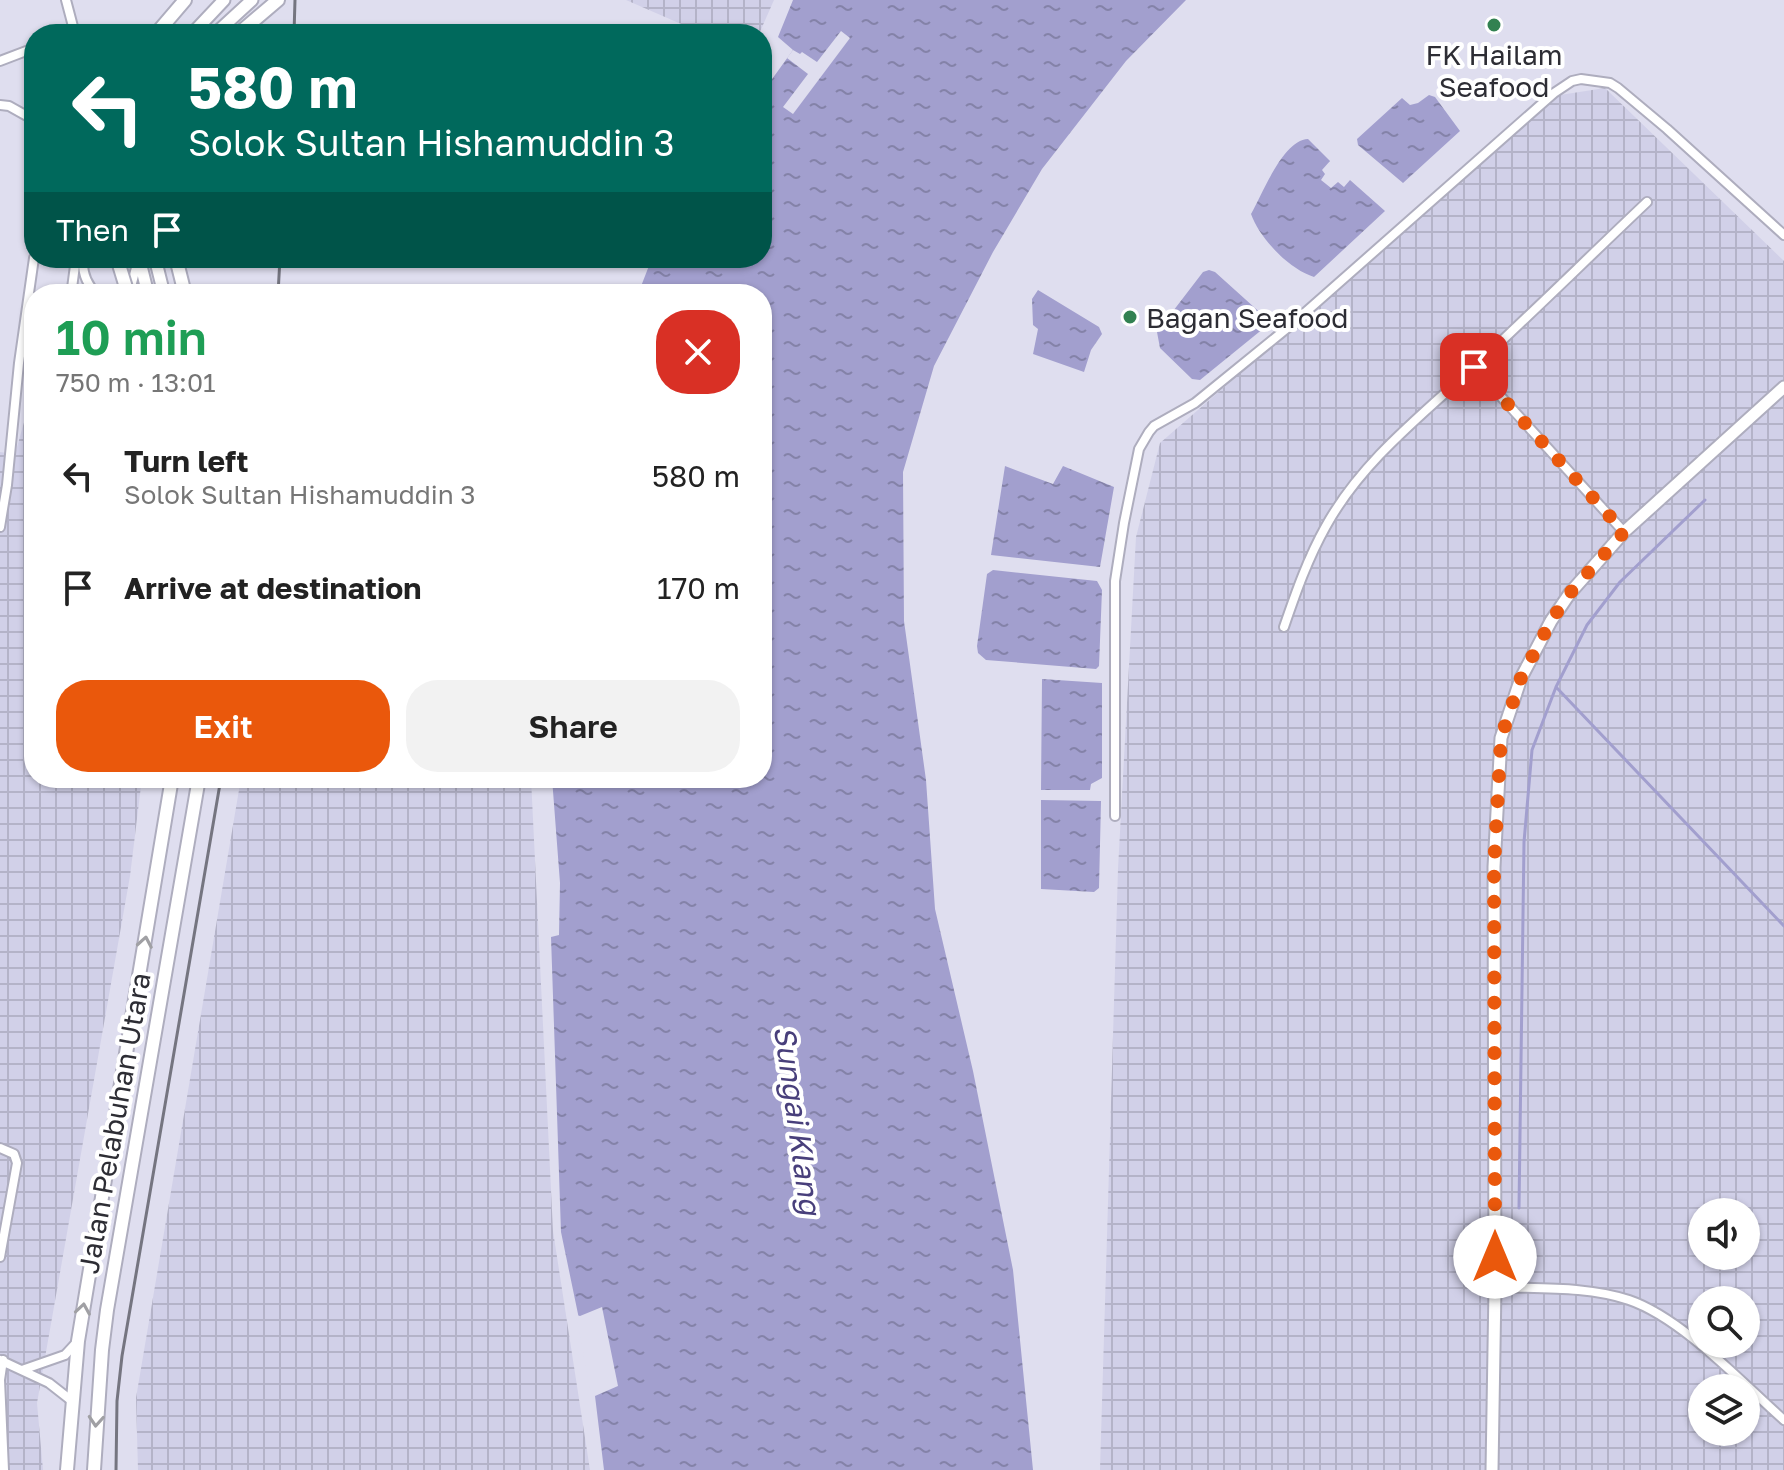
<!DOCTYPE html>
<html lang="en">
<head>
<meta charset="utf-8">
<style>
	:root { --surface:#fff; --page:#f2f2f2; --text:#222; --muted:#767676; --accent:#ea580c }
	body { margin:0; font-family:"Golos Text",sans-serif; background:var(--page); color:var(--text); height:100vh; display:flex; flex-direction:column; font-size:30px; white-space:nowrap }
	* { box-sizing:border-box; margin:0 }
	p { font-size:26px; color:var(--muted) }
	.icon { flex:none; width:44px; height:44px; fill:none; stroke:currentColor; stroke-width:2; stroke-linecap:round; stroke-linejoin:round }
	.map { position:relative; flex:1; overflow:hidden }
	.drawer { position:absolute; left:24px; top:284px; width:748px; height:504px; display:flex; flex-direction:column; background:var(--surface); border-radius:32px; box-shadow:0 2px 6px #0004 }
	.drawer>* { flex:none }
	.hud { position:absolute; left:24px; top:24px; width:748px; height:244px; border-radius:32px; box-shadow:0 2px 6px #0004; background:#00695c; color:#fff; overflow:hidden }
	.tools { position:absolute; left:1688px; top:1198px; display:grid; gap:16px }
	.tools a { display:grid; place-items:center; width:72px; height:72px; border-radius:50%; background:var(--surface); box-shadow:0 2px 6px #0004; font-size:40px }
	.pin { position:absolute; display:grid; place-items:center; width:68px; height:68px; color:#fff; margin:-34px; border-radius:16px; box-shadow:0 4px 12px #0006 }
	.me { position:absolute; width:88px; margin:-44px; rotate:0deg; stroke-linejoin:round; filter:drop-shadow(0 0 6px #0008) }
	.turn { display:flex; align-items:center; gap:28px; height:168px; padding:0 32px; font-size:36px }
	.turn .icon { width:104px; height:104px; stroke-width:2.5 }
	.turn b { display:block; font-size:56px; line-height:68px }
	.then { display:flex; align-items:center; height:76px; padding:0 32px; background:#0003; gap:16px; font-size:30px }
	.round { display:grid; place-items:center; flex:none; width:84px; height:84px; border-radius:32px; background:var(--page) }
	.headline { display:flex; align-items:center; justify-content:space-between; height:136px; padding:0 32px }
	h1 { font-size:48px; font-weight:600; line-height:60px; color:#1e9e55 }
	.button { display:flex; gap:16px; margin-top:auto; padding:16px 32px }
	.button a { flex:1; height:92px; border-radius:32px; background:var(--accent); color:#fff; font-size:32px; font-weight:600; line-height:92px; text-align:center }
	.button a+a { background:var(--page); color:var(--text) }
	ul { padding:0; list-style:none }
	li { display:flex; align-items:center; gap:24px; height:112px; padding:0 32px }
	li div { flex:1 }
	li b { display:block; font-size:30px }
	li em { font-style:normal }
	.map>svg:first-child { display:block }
	.industrial { fill:url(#industrial-grid); fill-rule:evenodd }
	.water { fill:url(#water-ripples) }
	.pier { fill:#dfdeef }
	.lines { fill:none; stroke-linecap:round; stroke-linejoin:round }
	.stream { stroke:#a29fce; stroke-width:3 }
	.street-casing { stroke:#aeadbe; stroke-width:12 }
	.secondary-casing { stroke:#aeadbe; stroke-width:15 }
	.primary-casing { stroke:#aeadbe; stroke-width:16 }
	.street { stroke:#fff; stroke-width:8 }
	.secondary { stroke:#fff; stroke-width:11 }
	.primary { stroke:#fff; stroke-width:12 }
	.rail { stroke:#757580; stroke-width:3 }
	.primary-bridge-casing { stroke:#aeadbe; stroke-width:16; stroke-linecap:butt }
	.primary-bridge { stroke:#fff; stroke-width:12 }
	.oneway { stroke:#a0a0a4 }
	.route { stroke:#ea580c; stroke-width:14; stroke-dasharray:0 25.2 }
	.poi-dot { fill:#328151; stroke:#fff; stroke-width:3 }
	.labels { text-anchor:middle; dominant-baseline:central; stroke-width:8; stroke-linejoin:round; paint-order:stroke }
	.poi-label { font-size:28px; fill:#2d2d34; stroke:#fff }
	.street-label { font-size:28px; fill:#2d2d34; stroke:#fff }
	.water-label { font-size:30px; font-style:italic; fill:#483f7b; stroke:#fff }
</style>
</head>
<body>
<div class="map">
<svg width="1784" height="1470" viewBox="0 0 1784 1470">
	<defs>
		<pattern id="industrial-grid" width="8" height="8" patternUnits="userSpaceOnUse" patternTransform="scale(2)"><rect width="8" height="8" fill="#d1d0e8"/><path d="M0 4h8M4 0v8" fill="none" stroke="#b4b3c8"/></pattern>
		<pattern id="water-ripples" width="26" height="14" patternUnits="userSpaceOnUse" patternTransform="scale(2)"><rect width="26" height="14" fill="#a29fce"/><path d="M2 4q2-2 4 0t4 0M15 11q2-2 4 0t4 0" fill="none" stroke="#8482a8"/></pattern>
	</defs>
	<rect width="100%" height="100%" fill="#dfdeef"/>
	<path class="industrial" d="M626 0H774L759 34H704Z
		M1605 88 1784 261V1470H1100L1118 869 1136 537 1160 443 1560 95ZM1702 1212H1746V1256H1702ZM1702 1300H1746V1344H1702ZM1702 1388H1746V1432H1702Z
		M34 387V778H142L130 876 37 1403 43 1470H0V452L15 454Z
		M241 778H531L553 1231 590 1470H138L136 1398Z"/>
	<path class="water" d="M793 0H1186L1126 61 1042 169 993 252 934 366 903 472 904 621 926 780 935 909 973 1071 1013 1270 1033 1470H604L595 1396 561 1232 551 937 559 935 560 883 552 778H762V294H638L652 258H762V93L793 50 778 37Z
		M1429 95 1435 97 1460 131 1403 183 1358 145 1357 139 1402 98 1410 105 1418 103Z
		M1308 139 1330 161 1322 170 1325 174 1321 180 1331 188 1338 182 1344 187 1350 180 1385 211 1314 277C1289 269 1260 239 1251 214 1263 193 1283 140 1308 139Z
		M1209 270 1215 272 1265 317 1264 328 1200 380 1192 379 1160 348 1157 332 1203 272Z
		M1038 290 1099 327 1102 334 1091 350 1084 372 1033 354 1038 329 1033 325 1032 299Z
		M1005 466 1053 484 1063 466 1114 487 1100 567 991 555Z
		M993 570 1097 581 1102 590 1099 666 1096 669 986 660 978 653 977 646 987 574Z
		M1042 679 1102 683V778L1091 784 1090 790H1041Z
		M1041 800 1101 801 1099 888 1094 892 1041 889Z"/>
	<path class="pier" d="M841 31 850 38 793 114 783 107 808 74 787 58 793 50 800 54 802 52 817 62Z
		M602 1307 618 1386 595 1396 591 1394 576 1315 580 1316Z"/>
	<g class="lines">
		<path class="stream" d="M1556 687 1784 926
			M1519 1208 1524 842 1532 750 1556 687 1587 625 1620 582 1705 500"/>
		<g class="street-casing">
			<path id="street" d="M66 0 75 34
				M0 61 34 48
				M0 105 9 106 34 120
				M83 258C82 273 86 284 97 294
				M75 294 72 288 76 258
				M121 294 132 283 138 260
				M1474 367 1624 532
				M0 527 7 485 19 363 34 258
				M1284 627C1296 592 1308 558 1326 526 1362 461 1422 415 1475 366 1533 312 1590 256 1647 202
				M1115 816V581L1124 523 1139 449 1149 432 1154 426 1195 403 1291 325 1554 93 1572 81 1581 79 1610 83 1618 88 1667 129 1784 235
				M0 1148 14 1154 17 1163 0 1257
				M1495 1287C1539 1289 1587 1286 1629 1300 1682 1318 1742 1383 1784 1420
				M0 1360 49 1383 72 1401
				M3 1360 0 1380 4 1470
				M22 1370 65 1355 77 1342"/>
		</g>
		<g class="secondary-casing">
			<path id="secondary" d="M192 34 224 0
				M215 34 252 0
				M139 258 148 294
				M155 258 164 294
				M1492 1470 1495 1287 1494 867 1501 738 1521 678 1551 621 1570 593 1624 532 1784 387"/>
		</g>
		<g class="primary-casing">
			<path id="primary" d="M156 34 185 0
				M238 34 278 0
				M176 258 185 294
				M67 1470 78 1341 172 778
				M94 1470 102 1350 107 1310 199 778"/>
		</g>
		<use href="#street" class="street"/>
		<use href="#secondary" class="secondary"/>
		<use href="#primary" class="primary"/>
		<path class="rail" d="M294 34 295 0
			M278 294 280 258
			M116 1470 117 1401 122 1356 221 778"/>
		<g class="primary-bridge-casing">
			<path id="primary-bridge" d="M117 258 128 294"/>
		</g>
		<use href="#primary-bridge" class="primary-bridge"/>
	</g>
	<defs><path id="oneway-chevron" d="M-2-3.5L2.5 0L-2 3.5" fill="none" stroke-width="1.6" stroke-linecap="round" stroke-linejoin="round" transform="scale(2)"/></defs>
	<g class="oneway">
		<use href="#oneway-chevron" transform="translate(145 942) rotate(-80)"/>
		<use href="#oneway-chevron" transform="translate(83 1309) rotate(-81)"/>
		<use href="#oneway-chevron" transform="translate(96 1421) rotate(94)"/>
	</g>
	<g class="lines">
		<path class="route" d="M1474 367 1624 532 1570 593 1551 621 1521 678 1501 738 1494 867 1495 1257"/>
	</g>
	<g class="poi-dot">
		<circle cx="1494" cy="25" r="8"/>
		<circle cx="1130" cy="317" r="8"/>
	</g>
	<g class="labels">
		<g class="poi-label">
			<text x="1494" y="54">FK Hailam<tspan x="1494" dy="32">Seafood</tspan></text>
			<text x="1146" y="317" text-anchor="start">Bagan Seafood</text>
		</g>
		<g class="street-label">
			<text transform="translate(114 1123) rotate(-80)">Jalan Pelabuhan Utara</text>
		</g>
		<g class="water-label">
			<text transform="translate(798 1120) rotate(82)">Sungai Klang</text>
		</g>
	</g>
</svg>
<div class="tools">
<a><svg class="icon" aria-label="sound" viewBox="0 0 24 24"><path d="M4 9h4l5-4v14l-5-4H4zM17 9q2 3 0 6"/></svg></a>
<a><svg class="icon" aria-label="search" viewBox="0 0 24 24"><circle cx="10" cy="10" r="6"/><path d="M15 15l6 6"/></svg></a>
<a><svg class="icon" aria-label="layers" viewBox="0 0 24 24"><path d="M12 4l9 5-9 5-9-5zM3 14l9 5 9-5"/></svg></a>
</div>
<div class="pin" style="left:1474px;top:367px;background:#d93025"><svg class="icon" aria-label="arrive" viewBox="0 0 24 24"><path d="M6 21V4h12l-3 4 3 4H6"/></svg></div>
<svg class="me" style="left:1495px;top:1257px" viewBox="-20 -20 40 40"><circle r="19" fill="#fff"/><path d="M0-13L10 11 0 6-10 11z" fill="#ea580c"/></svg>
<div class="hud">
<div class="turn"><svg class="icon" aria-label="left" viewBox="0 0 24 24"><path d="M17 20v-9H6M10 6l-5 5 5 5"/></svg><div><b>580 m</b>Solok Sultan Hishamuddin 3</div></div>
<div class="then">Then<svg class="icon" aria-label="arrive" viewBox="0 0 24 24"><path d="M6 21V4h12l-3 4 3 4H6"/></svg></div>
</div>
<section class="drawer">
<div class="headline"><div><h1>10 min</h1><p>750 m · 13:01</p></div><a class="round" style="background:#d93025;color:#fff"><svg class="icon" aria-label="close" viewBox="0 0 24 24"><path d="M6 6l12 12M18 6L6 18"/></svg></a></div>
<ul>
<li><svg class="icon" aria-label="left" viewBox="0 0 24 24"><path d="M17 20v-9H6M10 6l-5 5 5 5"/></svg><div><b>Turn left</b><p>Solok Sultan Hishamuddin 3</p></div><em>580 m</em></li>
<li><svg class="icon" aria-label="arrive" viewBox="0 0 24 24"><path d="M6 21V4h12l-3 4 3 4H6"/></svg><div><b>Arrive at destination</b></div><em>170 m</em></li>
</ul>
<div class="button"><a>Exit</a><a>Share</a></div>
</section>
</div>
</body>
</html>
